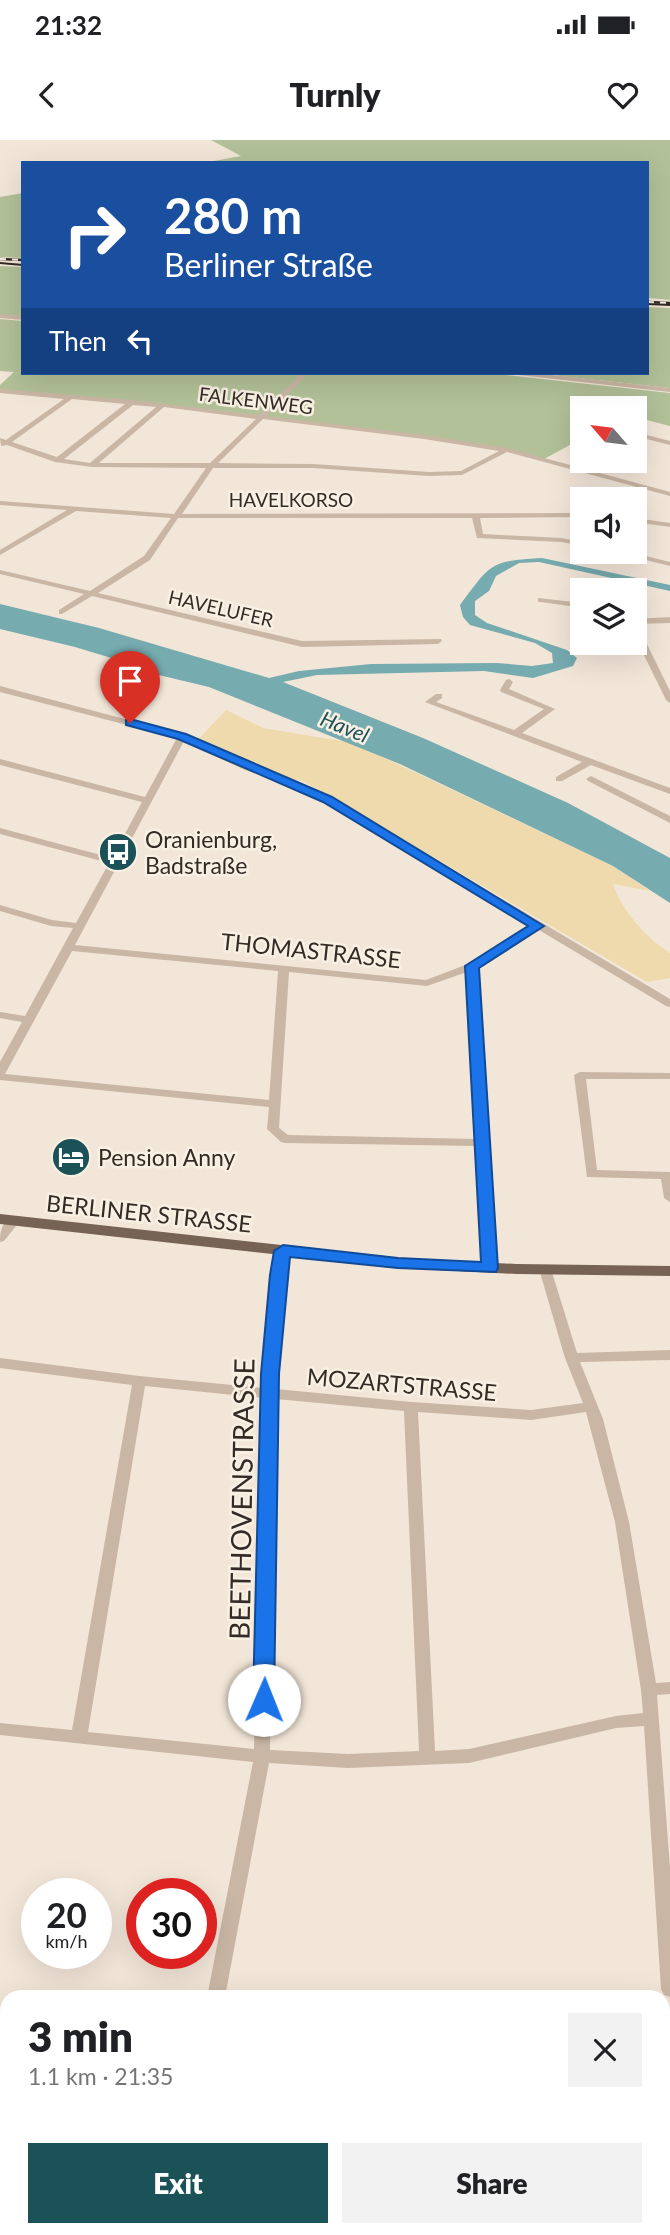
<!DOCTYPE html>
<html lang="en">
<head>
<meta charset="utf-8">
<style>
	:root { --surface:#fff; --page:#f2f2f2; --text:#202124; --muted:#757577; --accent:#1b5257 }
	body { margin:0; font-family:Lato,sans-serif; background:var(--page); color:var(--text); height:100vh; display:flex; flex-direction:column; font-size:26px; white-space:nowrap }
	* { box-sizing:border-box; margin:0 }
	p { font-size:23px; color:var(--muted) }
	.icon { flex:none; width:38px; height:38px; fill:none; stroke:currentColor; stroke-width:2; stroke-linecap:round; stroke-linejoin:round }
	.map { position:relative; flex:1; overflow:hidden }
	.sheet { position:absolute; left:0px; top:1850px; width:670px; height:247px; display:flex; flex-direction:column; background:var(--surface); border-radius:21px 21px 0 0; box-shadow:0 7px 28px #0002 }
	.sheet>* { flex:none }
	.guide { position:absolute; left:21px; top:21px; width:628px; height:214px; border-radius:0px; box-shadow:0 7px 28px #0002; background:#1a4fa0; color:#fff; overflow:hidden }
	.needle { width:46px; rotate:298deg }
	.controls { position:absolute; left:570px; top:256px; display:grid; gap:14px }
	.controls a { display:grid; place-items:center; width:77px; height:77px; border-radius:0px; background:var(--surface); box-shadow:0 7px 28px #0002; font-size:35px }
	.speed { position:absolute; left:21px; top:1738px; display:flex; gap:14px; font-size:35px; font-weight:700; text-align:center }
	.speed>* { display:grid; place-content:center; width:91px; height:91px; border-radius:50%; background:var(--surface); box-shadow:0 7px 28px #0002; line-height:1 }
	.speed small { font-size:18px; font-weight:400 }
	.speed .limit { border:10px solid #d22; background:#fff; color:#111 }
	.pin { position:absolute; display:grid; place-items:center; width:60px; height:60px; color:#fff; margin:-72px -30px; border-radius:50% 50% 50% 0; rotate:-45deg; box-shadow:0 0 7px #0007 }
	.pin .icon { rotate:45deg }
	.me { position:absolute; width:77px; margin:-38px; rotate:1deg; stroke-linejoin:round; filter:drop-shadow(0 0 5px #0008) }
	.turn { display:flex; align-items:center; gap:24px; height:147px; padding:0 28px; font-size:32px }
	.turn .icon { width:91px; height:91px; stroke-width:2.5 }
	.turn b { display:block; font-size:49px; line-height:60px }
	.then { display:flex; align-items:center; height:66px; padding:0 28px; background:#0003; gap:14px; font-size:26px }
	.round { display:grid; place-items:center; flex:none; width:74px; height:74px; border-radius:0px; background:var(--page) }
	.summary { display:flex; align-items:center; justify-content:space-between; height:119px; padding:0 28px }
	h1 { font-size:42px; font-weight:800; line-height:52px }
	.cta { display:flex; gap:14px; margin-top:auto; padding:14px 28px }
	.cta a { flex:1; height:80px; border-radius:0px; background:var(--accent); color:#fff; font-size:28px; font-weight:800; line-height:80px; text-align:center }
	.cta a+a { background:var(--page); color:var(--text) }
	.status { display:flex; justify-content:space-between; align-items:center; height:49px; padding:0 35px; background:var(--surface); direction:ltr }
	.status svg { height:19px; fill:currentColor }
	header { display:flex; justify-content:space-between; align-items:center; height:91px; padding:0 28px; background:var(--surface); font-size:32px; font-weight:800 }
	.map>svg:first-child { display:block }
	.green { fill:#b2c198 }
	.sand { fill:#eedaad }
	.water { fill:#76abaf }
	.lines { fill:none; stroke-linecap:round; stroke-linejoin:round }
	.minor { fill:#cab6a4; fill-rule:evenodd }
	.major { fill:#776256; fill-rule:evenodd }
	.tram { stroke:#352b26; stroke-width:2 }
	.rail-casing { stroke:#352b26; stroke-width:2.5 }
	.rail { stroke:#f9f0e4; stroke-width:2; stroke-dasharray:6; stroke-linecap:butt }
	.route { fill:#1a73e8; stroke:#114b97; stroke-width:2 }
	.labels { text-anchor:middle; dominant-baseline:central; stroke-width:5; stroke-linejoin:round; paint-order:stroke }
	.far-street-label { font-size:19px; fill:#352b26; stroke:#f9f0e4 }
	.far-water-label { font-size:21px; font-style:italic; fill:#1b5257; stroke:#f9f0e4 }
	.poi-label { font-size:23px; fill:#352b26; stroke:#f9f0e4; text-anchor:start }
	.street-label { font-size:23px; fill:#352b26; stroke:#f9f0e4 }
	.near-street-label { font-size:28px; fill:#352b26; stroke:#f9f0e4 }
</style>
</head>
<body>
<div class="status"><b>21:32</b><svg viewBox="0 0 49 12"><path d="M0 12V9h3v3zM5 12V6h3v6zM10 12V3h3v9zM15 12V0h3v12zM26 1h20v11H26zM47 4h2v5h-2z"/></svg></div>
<header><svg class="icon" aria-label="back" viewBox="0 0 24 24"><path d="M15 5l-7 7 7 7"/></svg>Turnly<svg class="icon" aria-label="heart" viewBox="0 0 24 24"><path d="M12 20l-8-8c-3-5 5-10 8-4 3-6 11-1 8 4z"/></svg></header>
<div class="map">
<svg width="670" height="2095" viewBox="0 0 670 2095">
	<rect width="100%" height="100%" fill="#f2e6d8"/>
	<path class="green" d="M211 0H670V160L648 158V23H203L241 16Z
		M23 53V118L0 117V57Z
		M0 126 23 127V176L0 175Z
		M648 167 670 168V248L534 233H648Z
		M0 179 23 181V233H487L670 253V286L635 277V268H583V298L544 319 507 310 262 276 0 251V245L14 232 0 231Z"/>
	<path class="sand" d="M226 570 263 588 353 603 613 726 650 751 613 744C623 772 645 797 670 813V838L647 842 303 641 246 631 192 606Z"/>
	<path class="water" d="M542 418 670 445V451L539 422 519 423 496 436 489 451 475 461V475L487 483 567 510 577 518 573 526 533 538 484 531 317 535 283 542 423 598 568 663 670 718V763L613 726 400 624 209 547 142 531 141 527 75 507 0 489V464L99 488 269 538 299 531 371 524 497 523 532 526 553 523 552 513 535 503 470 485 463 477 460 465C491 424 489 421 542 418Z"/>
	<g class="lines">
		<path class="minor" d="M0 174 23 176V180L0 178Z
			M302 233H309L266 276 424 295 507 308 670 352V356L507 312 462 335 429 336 313 328H213L182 374 583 373V377L480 378 483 394 561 398 583 402V406L561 402 477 398 472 378H178L150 420 98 453 302 501 441 499 442 501 438 504 302 507 92 456 62 474H59V470L84 454 0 434V430L90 451 144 416 171 378 76 371 0 415V410L67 370 0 365V361L174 374 206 328 92 327 55 322 7 305 1 306 0 298 6 300 64 259 0 253V249L132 260 259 275ZM72 259 125 264 57 317 12 302ZM133 265 156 267 90 323 64 319ZM164 267 256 279 210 323H99ZM263 279 424 299 499 311 461 331 429 332 313 324 218 323Z
			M516 233H534L670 248V252L519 235Z
			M635 292 670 301V305L635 296Z
			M635 378 670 383V387L635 382Z
			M610 411H625L670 422V426Z
			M538 458 583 463V468L541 462H538Z
			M670 477V483L635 484V479Z
			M635 486 639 488 670 551V563L666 560 635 497Z
			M509 539 513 542 509 549 555 569 522 593 670 648V654L591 625 562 641H556V637L582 622 425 562 436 554H442V558L436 562 514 590 544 569 501 552 500 550 506 540Z
			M0 546 185 595 331 657 670 859V867L666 866 539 790 477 827 496 1128 495 1131 490 1132 484 1128 477 1006 285 1003 281 1002 267 989 269 967 0 940V922L22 882 0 878V872L25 876 73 788 51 786 0 771V765L52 780 76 783 109 723 0 694V688L112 718 142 662 0 625V619L145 657 177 598 0 552ZM184 601 325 661 532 786 468 824 426 840 75 805ZM72 811 278 831 269 960 5 934ZM289 832 427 846 467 832 476 999 288 995 279 988Z
			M591 636 670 676V683L588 641 586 639Z
			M580 932 670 933V939H586L597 1030 670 1032V1062L664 1058 661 1039 587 1037 574 935Z
			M14 1077 20 1081 4 1101 0 1102C0 1092 2 1080 14 1077Z
			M283 1107 289 1111 284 1135 276 1249 411 1262 531 1270 583 1263 565 1218 539 1129 545 1125 551 1129 577 1213 670 1210V1220L580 1222 603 1279 629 1382 656 1543 670 1542V1554L657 1555 670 1728V1857L664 1855 661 1849 644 1586 616 1588 469 1623 348 1628 269 1623 225 1857H207L253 1622 0 1595V1583L72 1590 132 1245 0 1228V1218L139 1236 263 1248 272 1135 277 1111ZM145 1246 263 1258 254 1609 88 1592ZM276 1259 404 1271 419 1611 348 1614 270 1610ZM418 1272 531 1280 586 1272 615 1382 641 1550 643 1573 616 1576 469 1609 435 1611Z
			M0 1887 7 1888V1904L0 1903Z
			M663 1965 670 1966V1984L663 1983Z
			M159 2090H179L178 2095H158Z
			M392 2090H412V2095H392Z"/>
		<path class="major" d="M0 1074 398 1118 517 1124 670 1126V1136L517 1134 398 1128 0 1084Z"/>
		<path class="tram" d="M0 123 23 125
			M648 164 670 165"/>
		<g class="rail-casing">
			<path id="rail" d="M0 119 23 120
				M648 162 670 163"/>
		</g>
		<use href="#rail" class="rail"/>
	</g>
	<path class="route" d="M130 579 186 594 332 657 544 786 479 828 498 1128 496 1132 398 1128 290 1117 279 1234 274 1560 271 1566 264 1568 256 1566 253 1560 261 1234 270 1135 274 1111 283 1105 398 1118 481 1122 465 826 528 786 323 662 178 599 126 585V580Z"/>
	<defs>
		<g id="bus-disc" transform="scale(2.0125)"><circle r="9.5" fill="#1b5257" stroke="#f9f0e4"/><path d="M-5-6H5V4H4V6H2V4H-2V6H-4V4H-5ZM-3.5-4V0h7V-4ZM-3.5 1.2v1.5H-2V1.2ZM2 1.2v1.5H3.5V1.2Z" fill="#fff"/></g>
		<g id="hotel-disc" transform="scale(2.0125)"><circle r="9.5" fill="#1b5257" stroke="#f9f0e4"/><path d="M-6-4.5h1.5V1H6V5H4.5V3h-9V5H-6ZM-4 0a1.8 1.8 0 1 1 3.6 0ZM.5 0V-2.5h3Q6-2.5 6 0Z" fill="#fff"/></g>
	</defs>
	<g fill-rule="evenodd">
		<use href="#bus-disc" x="118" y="712"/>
		<use href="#hotel-disc" x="71" y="1017"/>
	</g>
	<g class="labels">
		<g class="far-street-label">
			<text transform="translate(256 260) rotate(7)">FALKENWEG</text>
			<text x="291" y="359">HAVELKORSO</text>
			<text transform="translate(221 468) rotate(13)">HAVELUFER</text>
		</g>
		<g class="far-water-label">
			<text transform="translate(345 586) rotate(22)">Havel</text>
		</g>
		<g class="poi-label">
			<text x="145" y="699">Oranienburg,<tspan x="145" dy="26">Badstraße</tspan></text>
			<text x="98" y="1017">Pension Anny</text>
		</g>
		<g class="street-label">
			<text transform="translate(311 810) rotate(6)">THOMASTRASSE</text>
			<text transform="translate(149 1073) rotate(6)">BERLINER STRASSE</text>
			<text transform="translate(402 1244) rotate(5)">MOZARTSTRASSE</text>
		</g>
		<g class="near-street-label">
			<text transform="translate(241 1359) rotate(-89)">BEETHOVENSTRASSE</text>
		</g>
	</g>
</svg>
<div class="controls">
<a><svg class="needle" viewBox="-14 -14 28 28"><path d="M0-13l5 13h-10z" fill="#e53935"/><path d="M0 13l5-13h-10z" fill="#757577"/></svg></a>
<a><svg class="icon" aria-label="sound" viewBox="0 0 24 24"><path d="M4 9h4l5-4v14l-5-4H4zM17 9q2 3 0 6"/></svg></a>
<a><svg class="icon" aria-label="layers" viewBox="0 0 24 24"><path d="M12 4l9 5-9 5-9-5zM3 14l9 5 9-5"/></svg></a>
</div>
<div class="speed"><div>20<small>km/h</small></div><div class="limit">30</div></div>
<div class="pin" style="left:130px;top:583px;background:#d93025"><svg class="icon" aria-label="arrive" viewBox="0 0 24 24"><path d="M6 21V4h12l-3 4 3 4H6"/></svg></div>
<svg class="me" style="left:264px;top:1560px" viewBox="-20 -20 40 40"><circle r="19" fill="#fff"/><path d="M0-13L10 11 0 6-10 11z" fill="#1a73e8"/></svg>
<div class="guide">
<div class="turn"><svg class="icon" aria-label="right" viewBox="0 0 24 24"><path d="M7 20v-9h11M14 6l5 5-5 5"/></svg><div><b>280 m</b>Berliner Straße</div></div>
<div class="then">Then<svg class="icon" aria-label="left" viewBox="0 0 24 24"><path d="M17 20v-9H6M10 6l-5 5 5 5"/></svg></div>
</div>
<section class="sheet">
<div class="summary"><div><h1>3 min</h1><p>1.1 km · 21:35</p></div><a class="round"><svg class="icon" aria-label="close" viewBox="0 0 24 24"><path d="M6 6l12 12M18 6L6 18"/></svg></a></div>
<div class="cta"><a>Exit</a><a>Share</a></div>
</section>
</div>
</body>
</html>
